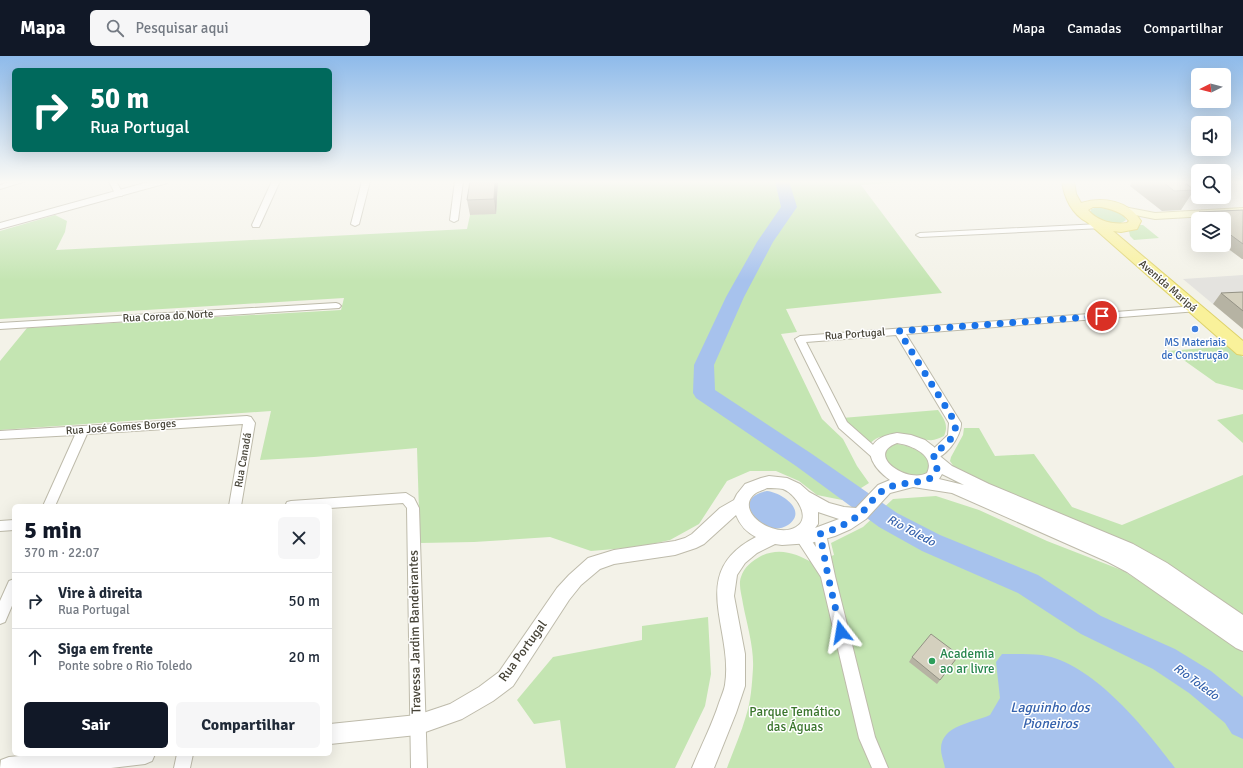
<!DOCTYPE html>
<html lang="pt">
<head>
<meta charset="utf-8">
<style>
	:root { --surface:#fff; --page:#f6f6f7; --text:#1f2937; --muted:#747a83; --line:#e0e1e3; --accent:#111827 }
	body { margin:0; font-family:Signika,sans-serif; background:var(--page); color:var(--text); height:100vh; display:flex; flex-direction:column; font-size:15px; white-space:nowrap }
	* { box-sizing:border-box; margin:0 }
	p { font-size:13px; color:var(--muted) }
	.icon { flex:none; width:22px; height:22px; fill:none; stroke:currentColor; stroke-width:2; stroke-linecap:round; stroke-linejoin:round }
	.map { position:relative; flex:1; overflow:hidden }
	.side { position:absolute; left:12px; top:448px; width:320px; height:252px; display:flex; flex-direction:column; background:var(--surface); border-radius:6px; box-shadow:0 4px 16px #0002 }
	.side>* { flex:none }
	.banner { position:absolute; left:12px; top:12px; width:320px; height:84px; border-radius:6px; box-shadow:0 4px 16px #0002; background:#00695c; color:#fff; overflow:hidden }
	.needle { width:26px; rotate:264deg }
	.buttons { position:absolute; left:1191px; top:12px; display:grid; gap:8px }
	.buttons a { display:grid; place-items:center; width:40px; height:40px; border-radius:6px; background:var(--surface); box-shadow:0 4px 16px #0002; font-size:20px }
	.pin { position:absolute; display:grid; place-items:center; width:34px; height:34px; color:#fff; margin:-17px; border:2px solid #fff; border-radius:50%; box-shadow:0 1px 4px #0007 }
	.me { position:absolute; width:44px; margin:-22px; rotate:346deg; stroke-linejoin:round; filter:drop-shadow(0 0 3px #0008) }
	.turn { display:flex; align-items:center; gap:14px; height:84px; padding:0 12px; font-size:18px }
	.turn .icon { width:52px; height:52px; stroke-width:2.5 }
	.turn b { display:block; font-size:28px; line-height:34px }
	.round { display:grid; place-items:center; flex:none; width:42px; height:42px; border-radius:6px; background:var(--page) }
	.overview { display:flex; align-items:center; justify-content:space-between; height:68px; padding:0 12px }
	h1 { font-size:24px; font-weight:700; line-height:30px; color:var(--accent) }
	.button { display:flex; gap:8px; margin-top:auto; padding:8px 12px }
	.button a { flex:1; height:46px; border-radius:6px; background:var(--accent); color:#fff; font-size:16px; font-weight:700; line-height:46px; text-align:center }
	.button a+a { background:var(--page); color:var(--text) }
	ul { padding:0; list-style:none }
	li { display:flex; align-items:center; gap:12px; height:56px; padding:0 12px; border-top:1px solid var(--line) }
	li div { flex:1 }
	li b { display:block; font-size:15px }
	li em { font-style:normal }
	header { display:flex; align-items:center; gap:24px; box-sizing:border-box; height:56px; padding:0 20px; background:var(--accent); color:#fff }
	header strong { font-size:19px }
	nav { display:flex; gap:22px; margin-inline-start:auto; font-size:14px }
	.search { width:280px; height:36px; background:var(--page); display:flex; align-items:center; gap:10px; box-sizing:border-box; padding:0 14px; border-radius:6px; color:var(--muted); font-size:15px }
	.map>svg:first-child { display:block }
	.green { fill:#c4e5b2 }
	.parking { fill:#e4e3df }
	.water { fill:#a7c2ed }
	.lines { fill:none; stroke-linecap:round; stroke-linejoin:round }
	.river { fill:#a7c2ed; fill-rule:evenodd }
	.minor-casing { stroke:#bebbab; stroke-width:2 }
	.tertiary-casing { stroke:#bebbab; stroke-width:2 }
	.secondary-casing { stroke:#d1cd99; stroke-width:2 }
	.primary-casing { stroke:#ded26b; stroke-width:2 }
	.minor { fill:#fff; fill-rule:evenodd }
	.tertiary { fill:#fff; fill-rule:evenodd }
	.secondary { fill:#fcfac9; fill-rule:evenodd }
	.primary { fill:#f9f19a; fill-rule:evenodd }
	.wall { fill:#b6b3a3 }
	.shaded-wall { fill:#949285 }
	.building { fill:#d4d0be; stroke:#949285 }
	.route { stroke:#1a73e8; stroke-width:7; stroke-dasharray:0 12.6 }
	.shop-dot { fill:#3f7fe0; stroke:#fff; stroke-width:1.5 }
	.leisure-dot { fill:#2e9e5b; stroke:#fff; stroke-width:1.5 }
	.labels { text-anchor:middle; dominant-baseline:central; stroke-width:3; stroke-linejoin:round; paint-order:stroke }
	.street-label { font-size:11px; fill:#464337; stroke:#fff }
	.shop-label { font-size:11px; fill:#366cbe; stroke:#fff }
	.water-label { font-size:12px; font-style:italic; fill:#3562ad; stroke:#fff }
	.near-street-label { font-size:13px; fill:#464337; stroke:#fff }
	.near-leisure-label { font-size:13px; fill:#27864d; stroke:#fff; text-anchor:start }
	.near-park-label { font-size:13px; fill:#3a752c; stroke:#fff }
	.near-water-label { font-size:14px; font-style:italic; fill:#3562ad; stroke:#fff }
</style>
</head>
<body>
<header>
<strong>Mapa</strong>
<div class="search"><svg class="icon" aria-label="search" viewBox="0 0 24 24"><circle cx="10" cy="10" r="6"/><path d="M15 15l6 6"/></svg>Pesquisar aqui</div>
<nav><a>Mapa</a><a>Camadas</a><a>Compartilhar</a></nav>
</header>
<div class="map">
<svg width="1243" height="712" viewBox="0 0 1243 712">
	<rect width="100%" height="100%" fill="#f3f2e8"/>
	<path class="green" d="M498 125H917L861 129 942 237 786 253 797 276 781 278 822 363 843 383 857 410 869 427 842 444 817 439 799 425 776 415H750L727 425 699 468 670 484 638 491 591 495 550 481 474 486 420 487 417 392 314 401 260 404 271 355 0 374V305L27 272 341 254 344 242 0 263V175L55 159 67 165 65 176 56 194 467 173 470 159 496 157Z
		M1098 151 1115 154 1124 159 1126 164C1115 173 1100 164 1090 158L1091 153Z
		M1136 169H1143L1159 182 1134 184 1130 180 1129 175Z
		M1231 290 1243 301V334L1216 327 1185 305 1167 295Z
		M938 354C944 363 949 369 944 380 939 382 934 385 929 384 910 384 882 371 869 389L842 362Z
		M1243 358V387L1217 364Z
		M964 372H979L995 400 1034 398 1072 451 1122 469 1243 419V559L954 411 950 405 951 401 963 379Z
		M897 388C912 389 943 404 922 421L891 416 882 395 890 389Z
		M936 440 979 454 1047 485 1124 515 1243 595V712H727C733 695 741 678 746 660 751 645 752 628 753 612 754 591 747 569 743 548 742 540 738 529 741 521 744 511 752 505 761 500 780 491 797 498 813 507L834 499 831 487 863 471 893 443Z
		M708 561 711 618 705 650 675 712H566L560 664 534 668 517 644 553 601 642 584V570Z"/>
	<path class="parking" d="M1243 219V246L1213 248 1183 223Z"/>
	<path class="water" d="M767 435C783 437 808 455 788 469 763 485 727 442 767 435Z
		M1002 598C1015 598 1029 598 1042 599 1093 607 1146 673 1175 712H945C944 706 941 699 941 693 941 669 973 667 990 659L1000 642 996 606Z"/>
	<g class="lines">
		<path class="river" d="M775 125H789L797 151 773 186 744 241 714 309 715 334 812 398 897 457 940 479 1038 519 1101 560 1175 593 1211 615 1243 641V683L1232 678 1225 667 1189 637 1153 613 1081 578 1018 537 922 495 879 471 796 410 696 342 693 337 694 309 726 241 757 186 781 151Z"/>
		<g class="minor-casing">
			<path id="minor" d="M13 125H26L0 133V129Z
				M109 125H116L123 138 122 140H116Z
				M272 125H280L260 169 259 171H253L252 169Z
				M362 125H370L359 168 355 170 351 168Z
				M455 125H463L458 164 454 166 450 164Z
				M1099 168H1102V172L920 181 916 179 920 177Z
				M336 247 339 248 341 250 339 252 0 273V267Z
				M1195 250 1198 251 1200 253 1198 255 906 278 961 367C962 380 943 407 929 402L927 399 948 379 949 367 896 279 806 286 847 366 881 396 883 399 881 402 877 403 873 402 839 372 795 283 800 280Z
				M247 360 251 361 255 367 241 450H229L243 368 87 378 55 450H43L75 379 0 383V375Z
				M406 437 414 442 419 452 427 712H411L407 452 403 447 330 452V450H285L287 446 291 445Z
				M14 464V474L0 475V465Z
				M820 473 825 474 826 478 835 520 875 681 888 712H872L859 682 821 521 795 481 797 477C807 474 811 484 816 491L814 478 815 474Z
				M14 523V545L5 566 0 568V545L9 525Z
				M177 698H193L190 712H174Z"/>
		</g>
		<g class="tertiary-casing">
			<path id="tertiary" d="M152 125H168L167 127 0 173V167Z
				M897 377 911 379 925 384 934 391 941 401 952 410 989 428 1133 488 1167 507 1243 559V595L1236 592 1127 516 1108 506 952 437 913 431 890 437 866 463 851 473 835 480 811 487 782 489 775 488 757 497 745 507 737 519 734 540 745 598V630L736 657 714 712H692C701 690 712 669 719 647 721 641 724 635 725 629 734 572 686 517 756 481 746 476 740 469 736 459L704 488 696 492 675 499 614 508 600 513 581 529 569 544 513 630 493 645 462 663 417 679 330 688V668L417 659 450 648 479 631 499 616 557 532 569 519 588 502 614 494 675 485 685 482 692 478 720 452 734 444 737 438 745 428 761 422 769 420 787 422 800 428 809 436 829 447 844 451 856 452 878 429 890 424C877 415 860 396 879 383 883 380 891 378 897 377ZM897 387C911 389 936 399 927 417 908 428 864 399 897 387ZM942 418 964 429 939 423ZM767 432C772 432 778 432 783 433 796 438 812 462 796 471 774 484 732 454 756 437 759 435 764 434 767 432ZM818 456 839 463 815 472 818 468Z
				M42 698H155L152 705 145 708 111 712H0L1 704 9 701Z"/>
		</g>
		<g class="secondary-casing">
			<path id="secondary" d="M1124 151 1155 157 1243 152V158L1155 163 1120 156 1118 154 1120 152Z"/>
		</g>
		<g class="primary-casing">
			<path id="primary" d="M1062 125H1074L1076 138 1081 147C1103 140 1129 145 1141 165L1137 173 1121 176 1113 175 1243 285V299L1237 298 1087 166C1072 158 1064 142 1062 125ZM1101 151C1111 153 1123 156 1129 165L1127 167C1113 169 1097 165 1088 154L1093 151Z"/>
		</g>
		<use href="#minor" class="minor"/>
		<use href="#tertiary" class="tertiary"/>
		<use href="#secondary" class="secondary"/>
		<use href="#primary" class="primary"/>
	</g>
	<path class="wall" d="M470 125H498L496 158 470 159 467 144Z
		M1133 125H1183L1194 134 1181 154 1162 155 1130 130Z
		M1243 154V203H1242L1223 189H1224V163H1198V171L1193 167 1199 156Z
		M1243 236V273L1213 248 1221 237Z
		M959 599 937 628 909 606 912 601Z"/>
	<path class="shaded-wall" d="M495 125H498L496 158 494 143Z"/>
	<path class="building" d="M470 125H495L494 143 467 144Z
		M1162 125H1183L1194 134 1174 135Z
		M1243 154V188L1224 174V163H1209L1199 156Z
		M1243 236V255L1221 237Z
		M931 578 959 599 940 624 912 601Z"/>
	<linearGradient id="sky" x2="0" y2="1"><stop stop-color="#8ebaea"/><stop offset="0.56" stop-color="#faf9f5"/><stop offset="1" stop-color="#faf9f5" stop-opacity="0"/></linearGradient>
	<rect width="1243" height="225" fill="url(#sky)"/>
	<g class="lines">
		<path class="route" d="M841 576 828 520 820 478C834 474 850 467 861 457 869 450 875 439 885 433 898 425 926 429 934 419 939 413 937 405 933 399 943 390 958 382 955 366L899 275 1102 260"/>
	</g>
	<circle class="shop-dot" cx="1195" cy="273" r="4"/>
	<circle class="leisure-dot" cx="932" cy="605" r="4"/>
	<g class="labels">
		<g class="street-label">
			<text transform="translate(1168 230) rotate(41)">Avenida Maripá</text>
			<text transform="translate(168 260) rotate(-3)">Rua Coroa do Norte</text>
			<text transform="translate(855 278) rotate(-4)">Rua Portugal</text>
			<text transform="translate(121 371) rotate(-4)">Rua José Gomes Borges</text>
			<text transform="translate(243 404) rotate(-80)">Rua Canadá</text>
		</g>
		<g class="shop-label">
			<text x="1195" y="286">MS Materiais<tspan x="1195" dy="13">de Construção</tspan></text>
		</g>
		<g class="water-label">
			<text transform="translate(911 475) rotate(28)">Rio Toledo</text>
			<text transform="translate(1196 626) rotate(36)">Rio Toledo</text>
		</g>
		<g class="near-street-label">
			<text transform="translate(415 576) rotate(-91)">Travessa Jardim Bandeirantes</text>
			<text transform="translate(523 595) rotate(-54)">Rua Portugal</text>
		</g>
		<g class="near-leisure-label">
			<text x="940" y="598">Academia<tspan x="940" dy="15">ao ar livre</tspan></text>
		</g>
		<g class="near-park-label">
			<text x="795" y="656">Parque Temático<tspan x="795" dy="15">das Águas</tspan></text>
		</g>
		<g class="near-water-label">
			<text x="1050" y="651">Laguinho dos<tspan x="1050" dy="16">Pioneiros</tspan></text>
		</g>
	</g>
</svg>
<div class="buttons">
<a><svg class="needle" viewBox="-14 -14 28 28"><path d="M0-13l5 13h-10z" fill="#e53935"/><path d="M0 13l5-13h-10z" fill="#747a83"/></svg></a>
<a><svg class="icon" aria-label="sound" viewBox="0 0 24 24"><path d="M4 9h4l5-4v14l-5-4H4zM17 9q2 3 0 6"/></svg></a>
<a><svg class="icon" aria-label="search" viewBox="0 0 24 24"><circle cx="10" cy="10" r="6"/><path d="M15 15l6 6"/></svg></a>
<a><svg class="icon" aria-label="layers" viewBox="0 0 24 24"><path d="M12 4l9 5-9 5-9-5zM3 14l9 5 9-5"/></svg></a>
</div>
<div class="pin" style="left:1102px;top:260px;background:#d93025"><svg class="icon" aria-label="arrive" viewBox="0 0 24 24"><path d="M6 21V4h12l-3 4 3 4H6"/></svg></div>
<svg class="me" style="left:841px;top:576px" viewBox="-20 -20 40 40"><path d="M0-17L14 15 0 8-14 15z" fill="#1a73e8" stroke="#fff" stroke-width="4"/></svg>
<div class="banner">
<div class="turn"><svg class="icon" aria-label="right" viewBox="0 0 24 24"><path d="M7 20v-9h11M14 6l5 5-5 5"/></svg><div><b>50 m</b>Rua Portugal</div></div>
</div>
<section class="side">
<div class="overview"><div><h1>5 min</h1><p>370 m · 22:07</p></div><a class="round"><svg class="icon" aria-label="close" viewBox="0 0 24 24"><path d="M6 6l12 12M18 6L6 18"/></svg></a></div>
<ul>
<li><svg class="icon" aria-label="right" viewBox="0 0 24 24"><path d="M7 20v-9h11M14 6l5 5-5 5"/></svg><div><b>Vire à direita</b><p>Rua Portugal</p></div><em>50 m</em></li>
<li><svg class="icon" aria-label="ahead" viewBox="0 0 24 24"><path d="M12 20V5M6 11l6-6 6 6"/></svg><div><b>Siga em frente</b><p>Ponte sobre o Rio Toledo</p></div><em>20 m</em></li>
</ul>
<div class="button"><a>Sair</a><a>Compartilhar</a></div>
</section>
</div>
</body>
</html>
